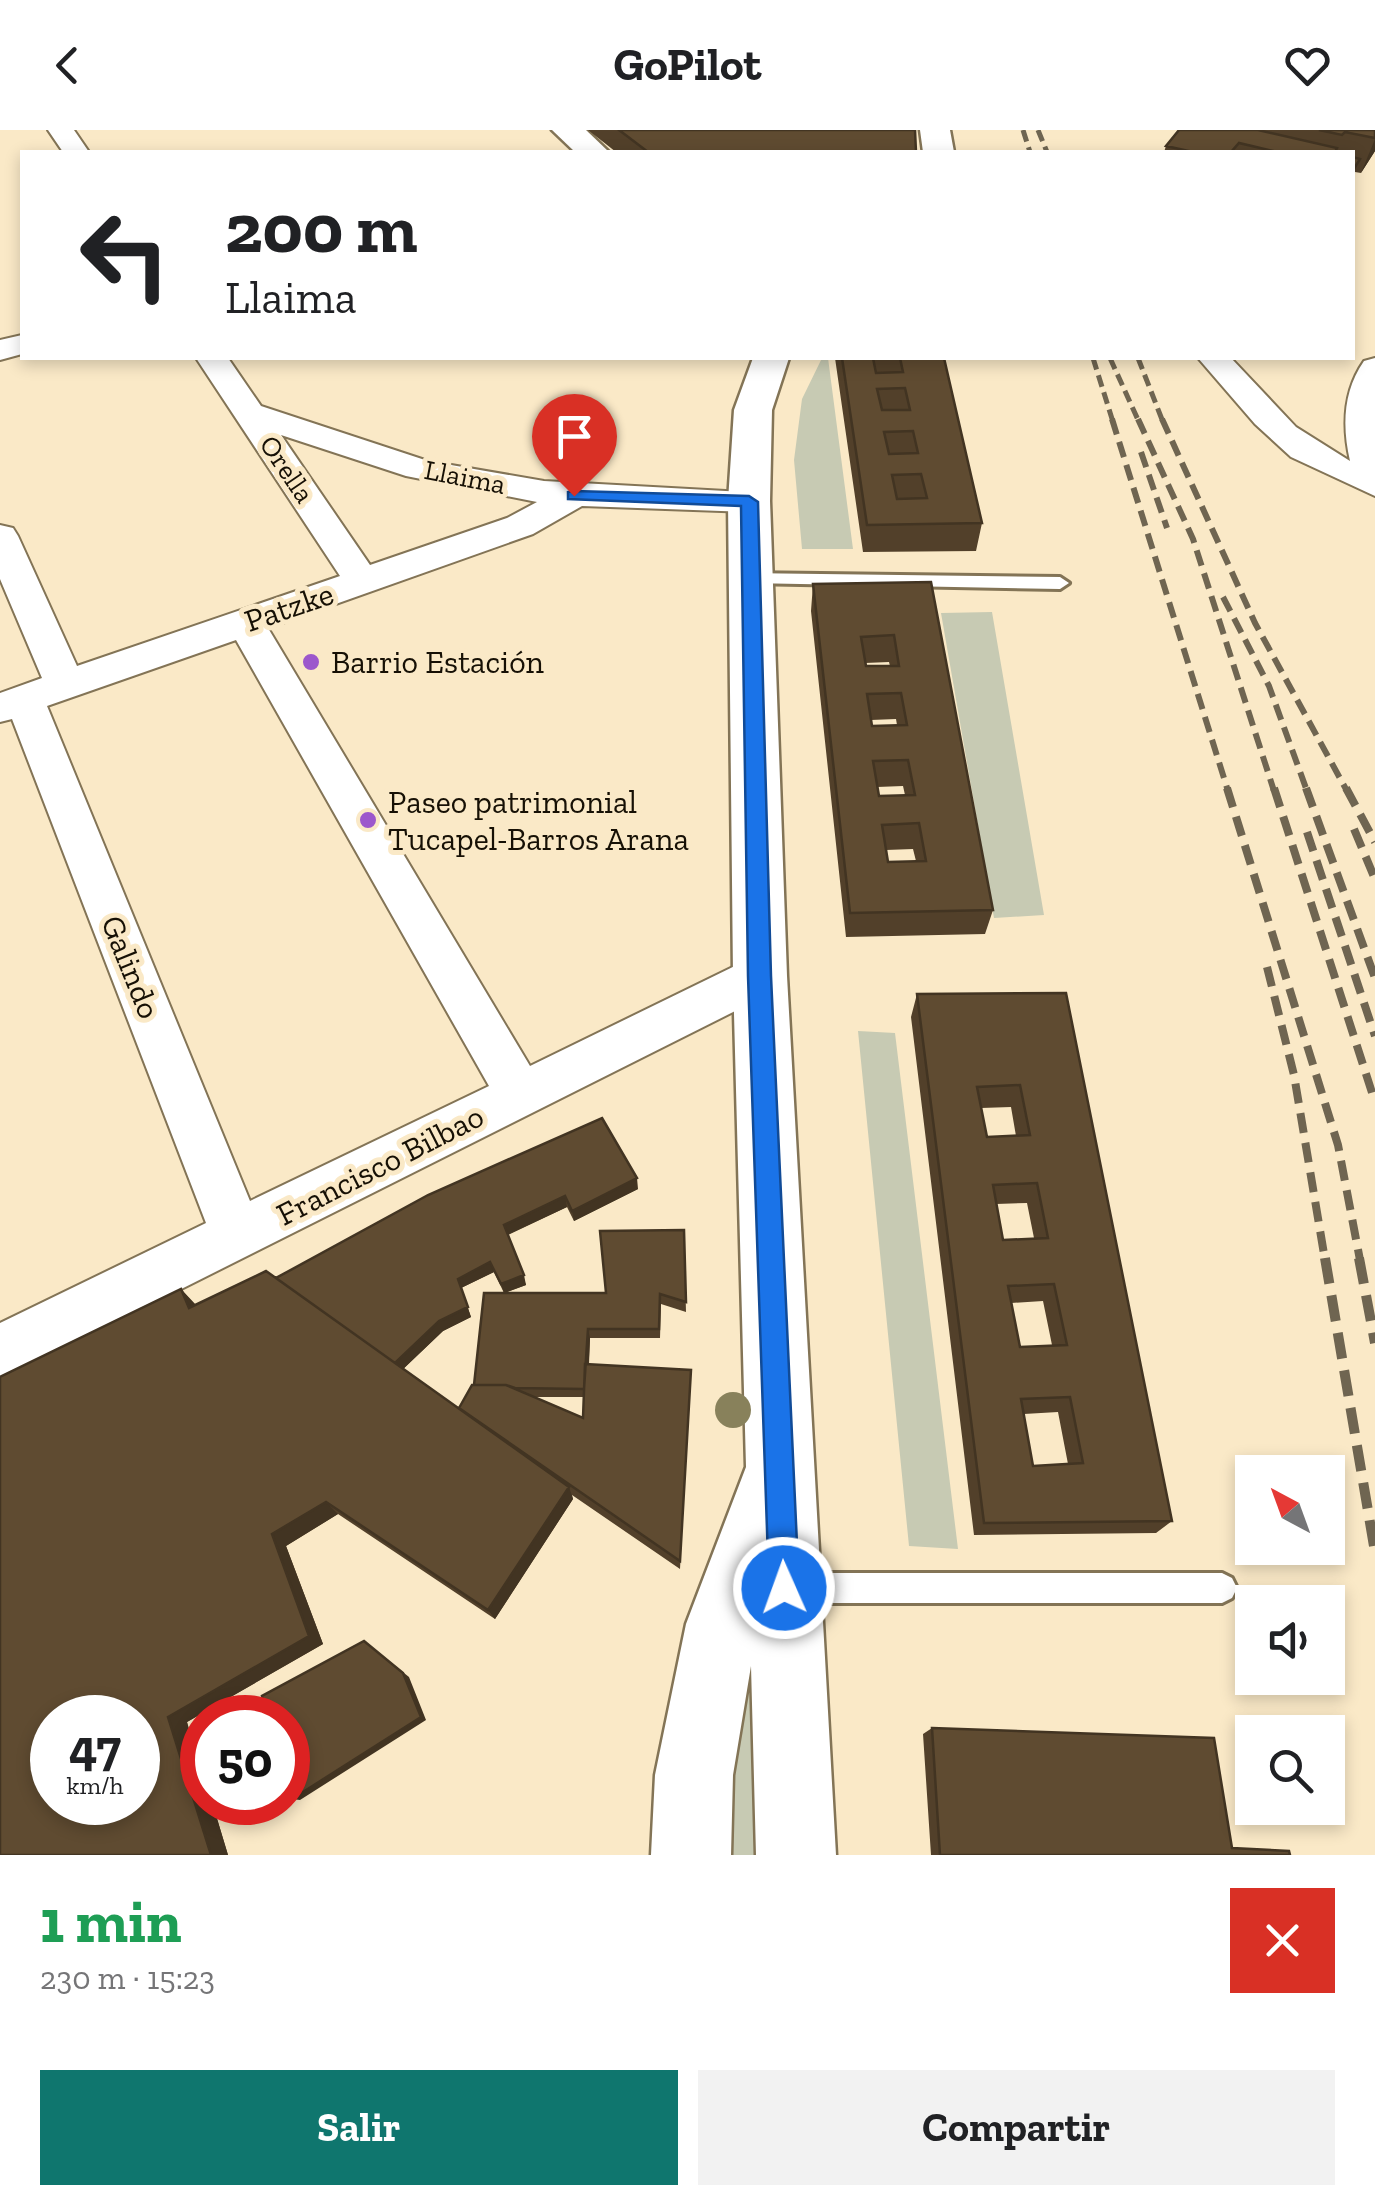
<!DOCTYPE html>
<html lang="es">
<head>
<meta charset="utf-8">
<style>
	:root { --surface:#fff; --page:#f2f2f2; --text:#202124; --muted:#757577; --accent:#0f766e }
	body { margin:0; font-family:"Zilla Slab",serif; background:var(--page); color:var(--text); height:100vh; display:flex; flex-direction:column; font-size:38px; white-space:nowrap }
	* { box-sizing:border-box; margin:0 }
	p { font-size:32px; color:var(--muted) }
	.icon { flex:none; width:55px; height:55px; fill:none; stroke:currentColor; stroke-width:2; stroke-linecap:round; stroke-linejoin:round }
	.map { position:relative; height:1725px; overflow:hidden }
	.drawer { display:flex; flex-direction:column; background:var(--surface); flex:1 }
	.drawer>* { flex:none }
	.banner { position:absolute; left:20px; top:20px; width:1335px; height:210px; border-radius:0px; box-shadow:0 5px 15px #0003; background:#fff; color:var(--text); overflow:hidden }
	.needle { width:65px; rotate:319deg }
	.buttons { position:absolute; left:1235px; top:1325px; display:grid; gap:20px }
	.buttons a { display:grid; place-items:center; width:110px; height:110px; border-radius:0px; background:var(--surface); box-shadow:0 5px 15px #0003; font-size:50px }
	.speed { position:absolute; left:30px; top:1565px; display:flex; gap:20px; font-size:50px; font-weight:700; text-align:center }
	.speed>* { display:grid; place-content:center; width:130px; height:130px; border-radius:50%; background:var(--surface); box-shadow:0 5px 15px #0003; line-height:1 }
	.speed small { font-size:25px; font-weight:400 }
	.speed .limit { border:15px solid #d22; background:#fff; color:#111 }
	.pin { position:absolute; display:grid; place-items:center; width:85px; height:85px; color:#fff; margin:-102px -42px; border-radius:50% 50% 50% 0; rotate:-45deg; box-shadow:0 0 10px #0007 }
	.pin .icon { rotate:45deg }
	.me { position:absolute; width:110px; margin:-55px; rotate:358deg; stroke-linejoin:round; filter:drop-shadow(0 0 8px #0008) }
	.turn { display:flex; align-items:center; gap:35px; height:210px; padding:0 40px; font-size:45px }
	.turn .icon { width:130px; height:130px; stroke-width:2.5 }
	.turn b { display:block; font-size:70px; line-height:85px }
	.round { display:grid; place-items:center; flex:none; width:105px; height:105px; border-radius:0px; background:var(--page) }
	.overview { display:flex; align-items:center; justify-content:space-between; height:170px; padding:0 40px }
	h1 { font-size:60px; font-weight:700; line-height:75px; color:#1e9e55 }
	.action { display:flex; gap:20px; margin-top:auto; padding:20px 40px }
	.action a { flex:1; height:115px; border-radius:0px; background:var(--accent); color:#fff; font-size:40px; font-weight:700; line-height:115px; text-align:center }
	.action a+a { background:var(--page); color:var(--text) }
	header { display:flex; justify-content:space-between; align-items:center; height:130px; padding:0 40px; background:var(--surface); font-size:45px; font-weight:700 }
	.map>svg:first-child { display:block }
	.green { fill:#c7cab3 }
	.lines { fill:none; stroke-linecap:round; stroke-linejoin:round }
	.service-casing { stroke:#837456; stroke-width:6 }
	.minor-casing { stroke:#837456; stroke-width:4 }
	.tertiary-casing { stroke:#837456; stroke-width:5 }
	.secondary-casing { stroke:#837456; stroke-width:5 }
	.service { fill:#fff; fill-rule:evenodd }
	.minor { fill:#fff; fill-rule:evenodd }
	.tertiary { fill:#fff; fill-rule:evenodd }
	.secondary { fill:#fff; fill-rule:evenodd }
	.rail-far3 { stroke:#6f6551; stroke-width:5; stroke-dasharray:12 6; stroke-linecap:butt }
	.rail-far2 { stroke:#6f6551; stroke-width:6; stroke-dasharray:16 8; stroke-linecap:butt }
	.rail-far1 { stroke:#6f6551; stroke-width:8; stroke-dasharray:20 10; stroke-linecap:butt }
	.rail { stroke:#6f6551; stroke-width:10; stroke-dasharray:26 12; stroke-linecap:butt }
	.tree { fill:#88815b }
	.wall { fill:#52402a; fill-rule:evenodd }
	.shaded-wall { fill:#423422 }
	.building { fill:#5f4b31; stroke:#423422; stroke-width:2.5; fill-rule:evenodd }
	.route { fill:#1a73e8; stroke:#114b97; stroke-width:2.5 }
	.poi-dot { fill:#9c57cc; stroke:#fae9c7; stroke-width:4 }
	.labels { text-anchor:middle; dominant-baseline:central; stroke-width:10; stroke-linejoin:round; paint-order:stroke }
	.far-street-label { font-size:28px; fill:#161005; stroke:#fae9c7 }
	.street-label { font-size:32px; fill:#161005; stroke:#fae9c7 }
	.poi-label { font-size:32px; fill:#161005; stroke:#fae9c7; text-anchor:start }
</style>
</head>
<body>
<header><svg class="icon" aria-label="back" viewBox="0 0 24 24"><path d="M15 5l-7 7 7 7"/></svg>GoPilot<svg class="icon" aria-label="heart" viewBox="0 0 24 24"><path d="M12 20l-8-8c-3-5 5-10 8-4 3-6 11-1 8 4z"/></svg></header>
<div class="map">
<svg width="1375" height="1725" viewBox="0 0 1375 1725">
	<rect width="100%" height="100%" fill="#fae9c7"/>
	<path class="green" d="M822 228H828L853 419H802L794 330 802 269Z
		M992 482 1044 785 994 788 941 483Z
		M858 901 895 903 958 1419 909 1416Z
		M761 1454 777 1725H718Z"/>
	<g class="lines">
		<g class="service-casing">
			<path id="service" d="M751 443 1060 447 1069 453 1060 459 745 453 742 449Z
				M792 1443H1222L1232 1448 1237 1458 1232 1468 1222 1473H792L782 1468 777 1458 782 1448Z"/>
		</g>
		<g class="minor-casing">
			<path id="minor" d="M48 0H74L89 22H63Z
				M22 205V224L0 230V210Z
				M196 228H228L261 276 428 331 544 351 762 363 767 371 762 379 749 382 582 376 533 404 268 498 530 936 743 832 760 827 777 832 784 846 777 860 0 1250V1193L206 1093 12 589 0 592V563L42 548 0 449V395L13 398 18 406 77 536 340 446ZM281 305 406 346 537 372 507 388 370 435ZM236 510 489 956 250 1071 47 576Z
				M1198 228H1231L1296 297 1350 331C1342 296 1343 261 1364 231L1375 228V366L1291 327 1255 294Z"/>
		</g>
		<g class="tertiary-casing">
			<path id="tertiary" d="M552 0H586L609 22H575Z"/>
		</g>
		<g class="secondary-casing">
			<path id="secondary" d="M920 0H950L954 22H923Z
				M753 228H789L772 280 770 371 787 846 836 1725H756L751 1536 733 1645 731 1725H651L655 1645 686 1494 746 1337 733 846 728 371 734 280Z"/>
		</g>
		<use href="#service" class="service"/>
		<use href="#minor" class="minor"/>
		<use href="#tertiary" class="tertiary"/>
		<use href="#secondary" class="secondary"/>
		<path class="rail-far3" d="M1023 0 1030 22
			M1038 0 1047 22
			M1093 228 1113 292
			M1110 228 1139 292
			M1138 228 1163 292"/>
		<path class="rail-far2" d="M1112 289 1228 661
			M1138 289 1193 409 1274 661
			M1162 289 1255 493 1347 661
			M1141 322 1167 398
			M1223 467 1269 556 1307 661"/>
		<path class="rail-far1" d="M1227 658 1338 1015 1360 1130
			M1274 658 1375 972
			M1306 658 1375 848
			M1346 658 1375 712
			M1354 699 1375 749
			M1307 702 1375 906
			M1267 837 1294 945 1325 1130"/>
		<path class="rail" d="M1325 1128 1375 1422
			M1359 1128 1375 1213"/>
	</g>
	<circle class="tree" cx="733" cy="1280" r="18"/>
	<path class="wall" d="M588 0H915L916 22H616Z
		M1179 0H1375V21L1361 43 1355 42 1352 49V22H1164L1166 16Z
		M835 228H944L982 393 976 421 863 422Z
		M931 452 993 780 985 804 846 807 811 481 813 454ZM889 532 890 536H866L865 533ZM896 589 897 595 872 596 871 590ZM903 656 905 665 879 666 877 657ZM913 719 916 731 888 732 886 720Z
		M1066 863 1172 1391 1156 1403 974 1405 911 887 917 864ZM1011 977 1016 1006 987 1007 981 978ZM1027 1073 1034 1108 1003 1110 996 1074ZM1043 1171 1052 1215 1020 1217 1011 1173ZM1058 1282 1068 1334 1033 1336 1024 1284Z
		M638 1059 574 1091 567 1077 508 1105 526 1155 505 1163H606L684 1100 686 1182 661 1174 660 1208H590L589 1234 691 1240 680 1439 572 1365 573 1369 495 1489 338 1384 286 1416 323 1514 187 1592 202 1672H212L228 1725H0L181 1159 195 1175 276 1148 428 1065ZM494 1142 504 1163 474 1255 459 1278 403 1239 443 1201 471 1187 461 1158ZM535 1267H584L583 1288Z
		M932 1598 1232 1718 1290 1725H931L923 1604Z"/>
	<path class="shaded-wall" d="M1375 8V21L1361 43 1375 9Z
		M637 1048 638 1059 574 1091 572 1081Z
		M565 1066 567 1077 507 1105 504 1095Z
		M490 1132 494 1142 461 1158 471 1187 443 1201 398 1244 393 1235 458 1149Z
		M524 1145 526 1155 504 1163 501 1154Z
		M181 1159 197 1176 189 1178Z
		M588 1199 590 1208 587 1267 585 1259Z
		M569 1357 573 1369 495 1489 488 1480Z
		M326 1372 338 1384 286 1416 323 1514 187 1592 202 1642V1672H212L228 1725H211L168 1587 272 1404Z
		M364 1511 409 1547 426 1590 300 1670 292 1669Z"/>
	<path class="building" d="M619 0H915L916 22H648Z
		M1179 0H1258L1337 18 1335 22H1277L1239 13 1232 21 1238 22H1193L1166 16Z
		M1319 0H1375V8L1345 2 1342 5Z
		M1352 27 1360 29 1352 42Z
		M842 228H873L876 243 903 242 900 228H944L982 393 867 395ZM905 258 910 280H882L877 259ZM913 301 918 323 889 324 884 302ZM921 344 927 368 897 369 892 345Z
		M931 452 993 780 850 783 813 454ZM894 505 899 536H866L861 507ZM901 563 907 595 872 596 867 564ZM908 630 915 665 879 666 873 631ZM919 693 926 731 888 732 882 695Z
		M1066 863 1172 1391 984 1393 917 864ZM1020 955 1030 1005 987 1007 977 957ZM1037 1053 1048 1108 1003 1110 993 1055ZM1054 1154 1067 1215 1020 1217 1008 1156ZM1070 1267 1083 1333 1033 1336 1021 1269Z
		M602 988 637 1048 572 1081 565 1066 504 1095 524 1145 501 1154 490 1132 458 1149 468 1177 439 1191 395 1233 276 1148 428 1065Z
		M684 1100 686 1172 660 1164 659 1199H588L584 1259 515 1258 506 1255H474L484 1163H606L600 1101Z
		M266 1141 569 1357 488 1480 326 1372 272 1404 309 1506 168 1587 211 1725H0V1247L181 1159 189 1178ZM52 1588H138V1672H52Z
		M585 1234 691 1240 680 1431 459 1278 472 1255H506L583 1288Z
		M364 1511 403 1543 421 1587 292 1669 288 1654V1588H268L262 1566Z
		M932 1598 1214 1608 1232 1718 1289 1721 1290 1725H940Z"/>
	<path class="route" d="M574 361 749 366 758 372 771 846 799 1458 795 1468 784 1472 773 1468 769 1458 748 846 741 376 568 369V362Z"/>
	<g class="poi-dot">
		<circle cx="311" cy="532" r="10"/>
		<circle cx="368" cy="690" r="10"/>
	</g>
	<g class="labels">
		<g class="far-street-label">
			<text transform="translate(287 339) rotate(56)">Orella</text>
			<text transform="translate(465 347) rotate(11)">Llaima</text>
		</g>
		<g class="street-label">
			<text transform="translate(289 477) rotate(-19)">Patzke</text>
			<text transform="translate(131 837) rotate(68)">Galindo</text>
			<text transform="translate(380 1035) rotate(-27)">Francisco Bilbao</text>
		</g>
		<g class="poi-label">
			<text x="331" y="532">Barrio Estación</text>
			<text x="388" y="672">Paseo patrimonial<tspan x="388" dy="37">Tucapel-Barros Arana</tspan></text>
		</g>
	</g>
</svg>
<div class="buttons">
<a><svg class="needle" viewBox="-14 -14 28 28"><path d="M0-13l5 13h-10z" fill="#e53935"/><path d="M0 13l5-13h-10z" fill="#757577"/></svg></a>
<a><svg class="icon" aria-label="sound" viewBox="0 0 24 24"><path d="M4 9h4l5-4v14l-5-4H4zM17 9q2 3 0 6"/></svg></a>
<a><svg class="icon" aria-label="search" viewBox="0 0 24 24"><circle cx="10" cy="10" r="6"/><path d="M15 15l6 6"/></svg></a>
</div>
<div class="speed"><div>47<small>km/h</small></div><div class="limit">50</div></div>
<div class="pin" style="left:574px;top:366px;background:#d93025"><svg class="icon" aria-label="arrive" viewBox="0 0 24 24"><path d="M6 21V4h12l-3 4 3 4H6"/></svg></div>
<svg class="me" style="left:784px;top:1458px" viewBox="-20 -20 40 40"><circle r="17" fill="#1a73e8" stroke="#fff" stroke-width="3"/><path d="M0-11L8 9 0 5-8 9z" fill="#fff"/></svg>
<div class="banner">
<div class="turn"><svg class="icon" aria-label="left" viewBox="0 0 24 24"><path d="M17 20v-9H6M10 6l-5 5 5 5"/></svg><div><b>200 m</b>Llaima</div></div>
</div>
</div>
<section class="drawer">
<div class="overview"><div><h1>1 min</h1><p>230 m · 15:23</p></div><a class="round" style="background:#d93025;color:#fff"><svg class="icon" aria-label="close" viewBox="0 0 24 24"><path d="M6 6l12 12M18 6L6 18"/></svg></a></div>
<div class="action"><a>Salir</a><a>Compartir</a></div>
</section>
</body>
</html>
